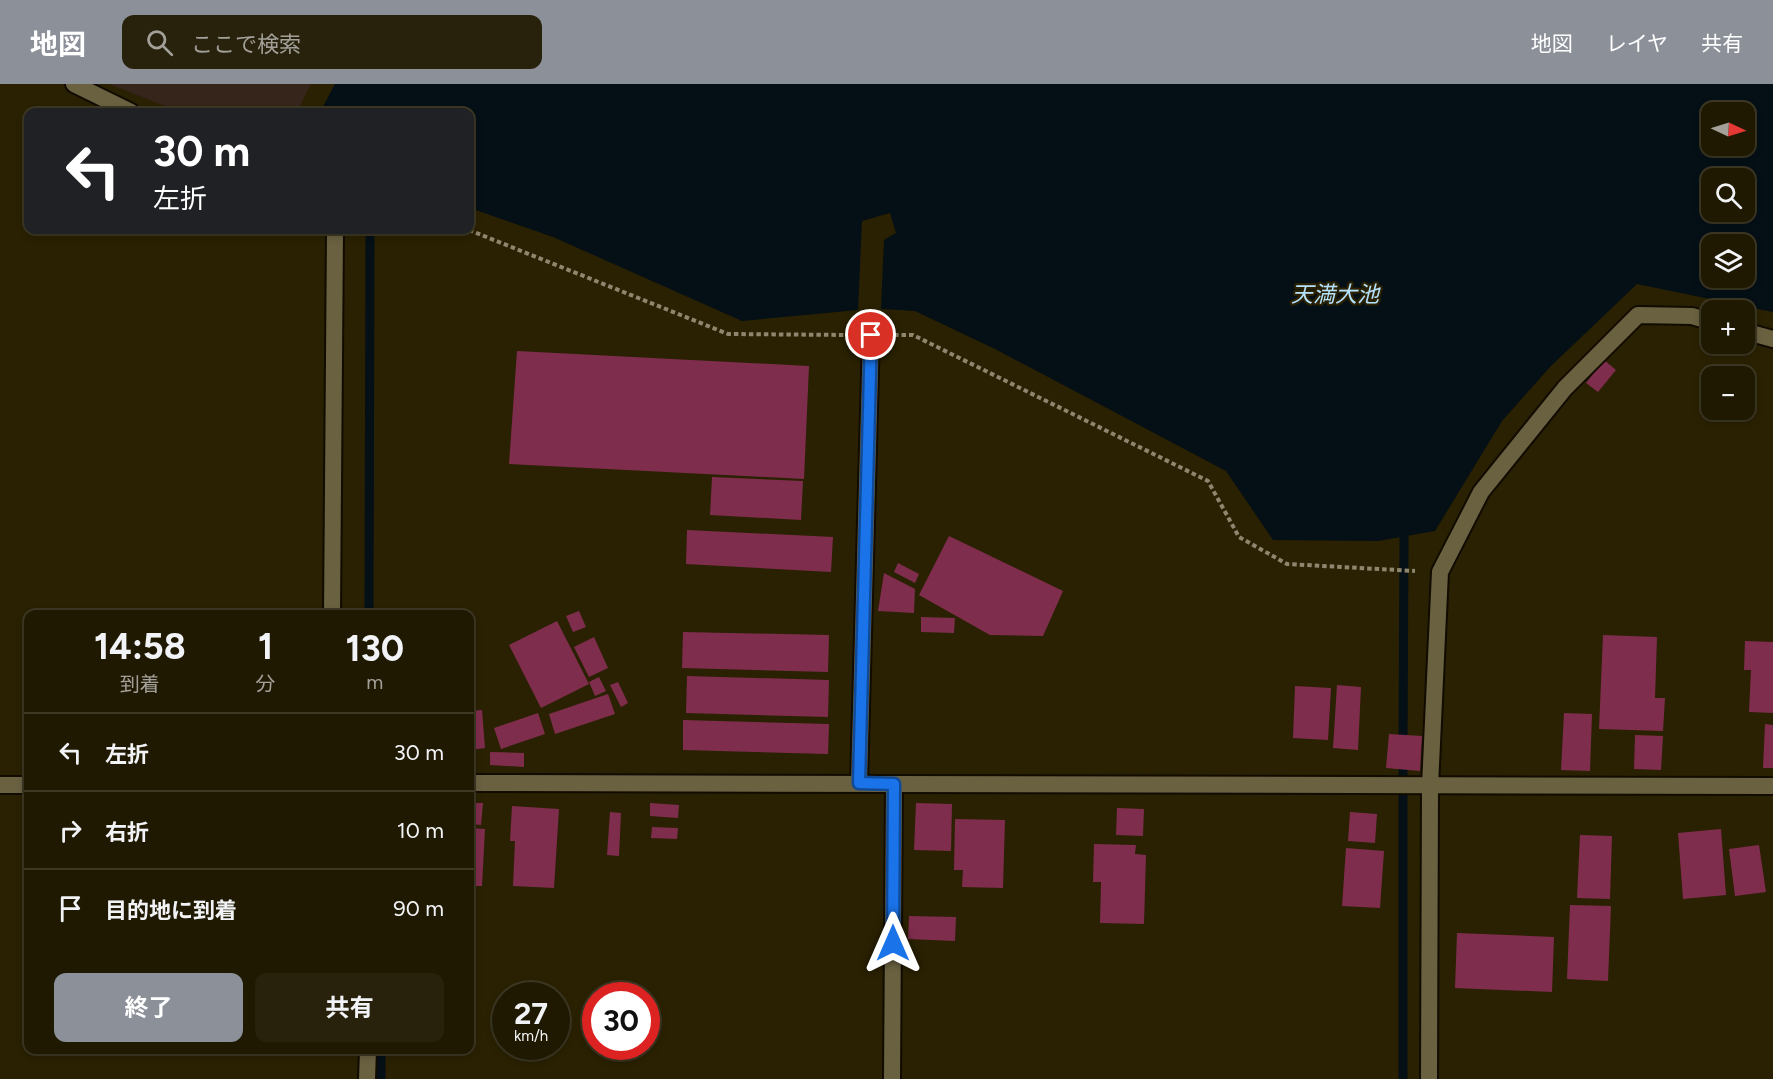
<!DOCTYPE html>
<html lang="ja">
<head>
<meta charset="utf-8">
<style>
	:root { --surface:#201902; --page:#28220c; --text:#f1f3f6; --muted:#a2a099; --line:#3d3824; --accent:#8c9099 }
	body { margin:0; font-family:Figtree,"Noto Sans JP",sans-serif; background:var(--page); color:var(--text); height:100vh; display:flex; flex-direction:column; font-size:22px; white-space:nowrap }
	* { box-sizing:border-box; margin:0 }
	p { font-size:20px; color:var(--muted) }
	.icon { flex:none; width:33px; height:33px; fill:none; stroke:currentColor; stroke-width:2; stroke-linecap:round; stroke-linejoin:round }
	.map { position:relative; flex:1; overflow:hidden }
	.details { position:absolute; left:24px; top:526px; width:450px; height:444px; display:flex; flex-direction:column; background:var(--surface); border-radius:12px; box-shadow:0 3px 9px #0003,0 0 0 2px var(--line) }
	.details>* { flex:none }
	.hud { position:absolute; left:24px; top:24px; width:450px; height:126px; border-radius:12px; box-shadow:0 3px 9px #0003,0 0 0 2px var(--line); background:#202124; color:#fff; overflow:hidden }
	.needle { width:39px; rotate:94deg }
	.buttons { position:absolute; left:1701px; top:18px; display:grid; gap:12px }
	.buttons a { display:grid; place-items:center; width:54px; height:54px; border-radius:12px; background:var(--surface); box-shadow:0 3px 9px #0003,0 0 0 2px var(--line); font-size:30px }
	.speed { position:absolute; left:492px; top:898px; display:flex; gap:12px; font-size:30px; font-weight:700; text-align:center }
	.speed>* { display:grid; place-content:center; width:78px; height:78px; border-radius:50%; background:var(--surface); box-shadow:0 3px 9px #0003,0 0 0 2px var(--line); line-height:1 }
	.speed small { font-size:15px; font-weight:400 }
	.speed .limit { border:9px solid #d22; background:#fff; color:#111 }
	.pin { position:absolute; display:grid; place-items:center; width:51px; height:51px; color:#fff; margin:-26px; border:3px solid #fff; border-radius:50%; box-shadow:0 2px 6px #0007 }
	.me { position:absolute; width:66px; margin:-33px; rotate:0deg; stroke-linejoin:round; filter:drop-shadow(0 0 4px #0008) }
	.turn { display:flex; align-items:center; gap:21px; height:126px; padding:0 30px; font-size:27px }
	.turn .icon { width:78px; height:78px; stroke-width:2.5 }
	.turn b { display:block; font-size:42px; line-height:51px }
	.eta { display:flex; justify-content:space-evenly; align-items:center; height:102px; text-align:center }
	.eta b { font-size:36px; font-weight:700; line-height:42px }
	.button { display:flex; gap:12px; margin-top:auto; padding:12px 30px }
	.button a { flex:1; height:69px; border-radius:12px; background:var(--accent); color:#fff; font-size:24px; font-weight:700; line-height:69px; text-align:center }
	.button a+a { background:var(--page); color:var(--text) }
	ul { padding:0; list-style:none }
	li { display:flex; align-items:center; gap:18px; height:78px; padding:0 30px; border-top:2px solid var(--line) }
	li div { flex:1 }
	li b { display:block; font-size:22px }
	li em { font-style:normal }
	header { display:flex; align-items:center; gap:36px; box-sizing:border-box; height:84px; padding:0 30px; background:var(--accent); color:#fff }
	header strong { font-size:28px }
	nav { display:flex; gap:33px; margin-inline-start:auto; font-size:21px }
	.search { width:420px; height:54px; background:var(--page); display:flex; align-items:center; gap:15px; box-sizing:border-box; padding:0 21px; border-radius:12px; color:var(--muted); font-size:22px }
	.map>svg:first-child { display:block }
	.commercial { fill:#35251a }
	.water { fill:#040f16; fill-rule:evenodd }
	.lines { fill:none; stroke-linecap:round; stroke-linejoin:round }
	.stream { stroke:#040f16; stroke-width:9 }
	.building { fill:#7f2d4d }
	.minor-casing { stroke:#110b00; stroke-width:20 }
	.tertiary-casing { stroke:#110b00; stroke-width:20 }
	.path { stroke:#8e866e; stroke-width:4; stroke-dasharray:4.5 3; stroke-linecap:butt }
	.minor { stroke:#6a6141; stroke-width:16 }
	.tertiary { stroke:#6a6141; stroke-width:16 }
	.route-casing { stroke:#114b97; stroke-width:15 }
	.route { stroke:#1a73e8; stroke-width:10 }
	.labels { text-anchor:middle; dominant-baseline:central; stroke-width:4.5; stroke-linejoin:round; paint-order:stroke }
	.water-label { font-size:22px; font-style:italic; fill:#b4e1fb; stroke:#2a2102 }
</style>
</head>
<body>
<header>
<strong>地図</strong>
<div class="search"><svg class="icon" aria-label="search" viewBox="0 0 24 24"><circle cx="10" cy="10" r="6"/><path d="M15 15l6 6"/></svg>ここで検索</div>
<nav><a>地図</a><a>レイヤ</a><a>共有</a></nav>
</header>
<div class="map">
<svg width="1773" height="995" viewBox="0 0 1773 995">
	<rect width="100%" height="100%" fill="#2a2102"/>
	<path class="commercial" d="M109 0H311L297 28H180Z"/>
	<path class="water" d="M335 0H1773V228L1637 200 1551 282 1502 337 1435 447 1378 457 1273 456 1226 387 995 265 915 227 881 225 884 156 896 149 890 129 862 137 858 226 742 237 553 153 470 124V28H320ZM1712 28H1744V62H1712ZM1744 94V128H1712V94ZM1744 160V194H1712V160Z"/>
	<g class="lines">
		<path class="stream" d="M1402 442 1404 453 1403 662
			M369 531 370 146
			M381 995V966
			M1403 995V676"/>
	</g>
	<path class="building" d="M517 267 809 282 804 395 509 380Z
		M1604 276 1616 286 1598 308 1586 299Z
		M712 393 803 397 801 436 710 431Z
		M687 446 833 453 831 488 686 480Z
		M949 452 1063 507 1043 552 990 551 919 511Z
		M898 479 919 490 915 499 894 488Z
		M884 489 915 505 914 529 878 527Z
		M579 527 586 543 573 548 566 532Z
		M921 533 955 534 954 549 921 548Z
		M557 537 589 600 541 624 509 561Z
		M683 548 829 551 828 588 682 584Z
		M1603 551 1657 553 1655 614H1665L1663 647 1599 645Z
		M594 553 608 584 589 593 574 563Z
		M1745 557 1773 558V629L1749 628 1751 586H1744Z
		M687 592 829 596 828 633 686 629Z
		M599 593 606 607 595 612 589 598Z
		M618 598 628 619 621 623 610 601Z
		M1337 601 1361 603 1358 666 1333 664Z
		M1295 602 1331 604 1328 656 1293 654Z
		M608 610 615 630 555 650 549 630Z
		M482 626 485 664 470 666V627Z
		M538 629 545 650 501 665 494 644Z
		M1564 629 1592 630 1590 687 1561 686Z
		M683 636 829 640 828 670 683 666Z
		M1765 640 1773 641V684H1763Z
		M1389 650 1422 652 1420 687 1386 684Z
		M1635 651 1663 652 1661 686 1634 685Z
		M490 668 524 669V683L490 681Z
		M470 719H483L481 741 470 740Z
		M650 719 679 721 678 734 650 732Z
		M916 719 952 720 951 767 914 766Z
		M512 722 559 725 554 804 513 802 515 757H510Z
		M1117 724 1144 725 1143 752 1116 751Z
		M610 728 621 729 619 772 607 771Z
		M1350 728 1377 730 1375 759 1348 757Z
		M955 735 1005 736 1003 804 962 803 963 786H954Z
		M652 743 678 744 677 755 651 754Z
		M470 744 485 745 482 802H470Z
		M1721 745 1726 811 1683 815 1678 749Z
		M1580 751 1612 752 1610 815 1577 814Z
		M1094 760 1136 761 1135 770 1146 771 1144 840 1100 839 1101 798H1093Z
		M1759 761 1766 808 1735 812 1729 765Z
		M1346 764 1384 767 1380 824 1342 822Z
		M1570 821 1611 822 1608 897 1567 895Z
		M909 832 956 833 955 857 908 855Z
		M1457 849 1554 853 1552 908 1455 904Z"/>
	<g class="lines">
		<g class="minor-casing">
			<path id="minor" d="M74 0 131 28
				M1744 247 1773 255
				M332 531 335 146
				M859 699 871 251
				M367 995 368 966
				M892 995 894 700
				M1429 995 1430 702 1440 488 1481 408 1565 304 1638 231 1692 232 1712 238"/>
		</g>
		<g class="tertiary-casing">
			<path id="tertiary" d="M470 699 1773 702
				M0 701H28"/>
		</g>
		<path class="path" d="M469 146 728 250 848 251
			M894 251H913L1208 397 1239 453 1287 480 1415 487"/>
		<use href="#minor" class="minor"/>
		<use href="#tertiary" class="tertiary"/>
	</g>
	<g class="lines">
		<g class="route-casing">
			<path id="route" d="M871 251 859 699 894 700 893 859"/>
		</g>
		<use href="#route" class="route"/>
	</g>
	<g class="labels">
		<g class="water-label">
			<text x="1335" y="210">天満大池</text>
		</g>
	</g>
</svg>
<div class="buttons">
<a><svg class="needle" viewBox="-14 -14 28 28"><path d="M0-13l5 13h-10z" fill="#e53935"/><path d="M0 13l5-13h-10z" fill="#a2a099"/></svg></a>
<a><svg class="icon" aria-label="search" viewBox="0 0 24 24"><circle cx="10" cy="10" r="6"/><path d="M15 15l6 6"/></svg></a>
<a><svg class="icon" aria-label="layers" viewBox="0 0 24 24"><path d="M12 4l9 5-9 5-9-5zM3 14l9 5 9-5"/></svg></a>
<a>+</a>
<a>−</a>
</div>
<div class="speed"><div>27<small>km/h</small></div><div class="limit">30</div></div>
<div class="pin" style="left:871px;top:251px;background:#d93025"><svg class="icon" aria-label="arrive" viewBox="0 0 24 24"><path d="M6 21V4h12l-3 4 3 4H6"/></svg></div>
<svg class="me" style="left:893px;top:859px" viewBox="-20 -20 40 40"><path d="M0-17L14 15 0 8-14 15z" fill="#1a73e8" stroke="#fff" stroke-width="4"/></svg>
<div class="hud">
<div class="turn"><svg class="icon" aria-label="left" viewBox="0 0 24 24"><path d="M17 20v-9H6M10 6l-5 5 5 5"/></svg><div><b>30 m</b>左折</div></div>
</div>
<section class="details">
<div class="eta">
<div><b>14:58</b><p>到着</p></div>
<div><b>1</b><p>分</p></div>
<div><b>130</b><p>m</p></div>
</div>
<ul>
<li><svg class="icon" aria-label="left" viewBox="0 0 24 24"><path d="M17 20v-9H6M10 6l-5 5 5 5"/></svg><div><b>左折</b></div><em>30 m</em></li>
<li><svg class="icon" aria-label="right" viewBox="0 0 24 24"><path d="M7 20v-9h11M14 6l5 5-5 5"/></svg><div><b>右折</b></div><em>10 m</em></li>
<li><svg class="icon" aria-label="arrive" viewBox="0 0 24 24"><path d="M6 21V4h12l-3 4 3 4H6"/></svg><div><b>目的地に到着</b></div><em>90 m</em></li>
</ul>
<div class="button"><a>終了</a><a>共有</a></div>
</section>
</div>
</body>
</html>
